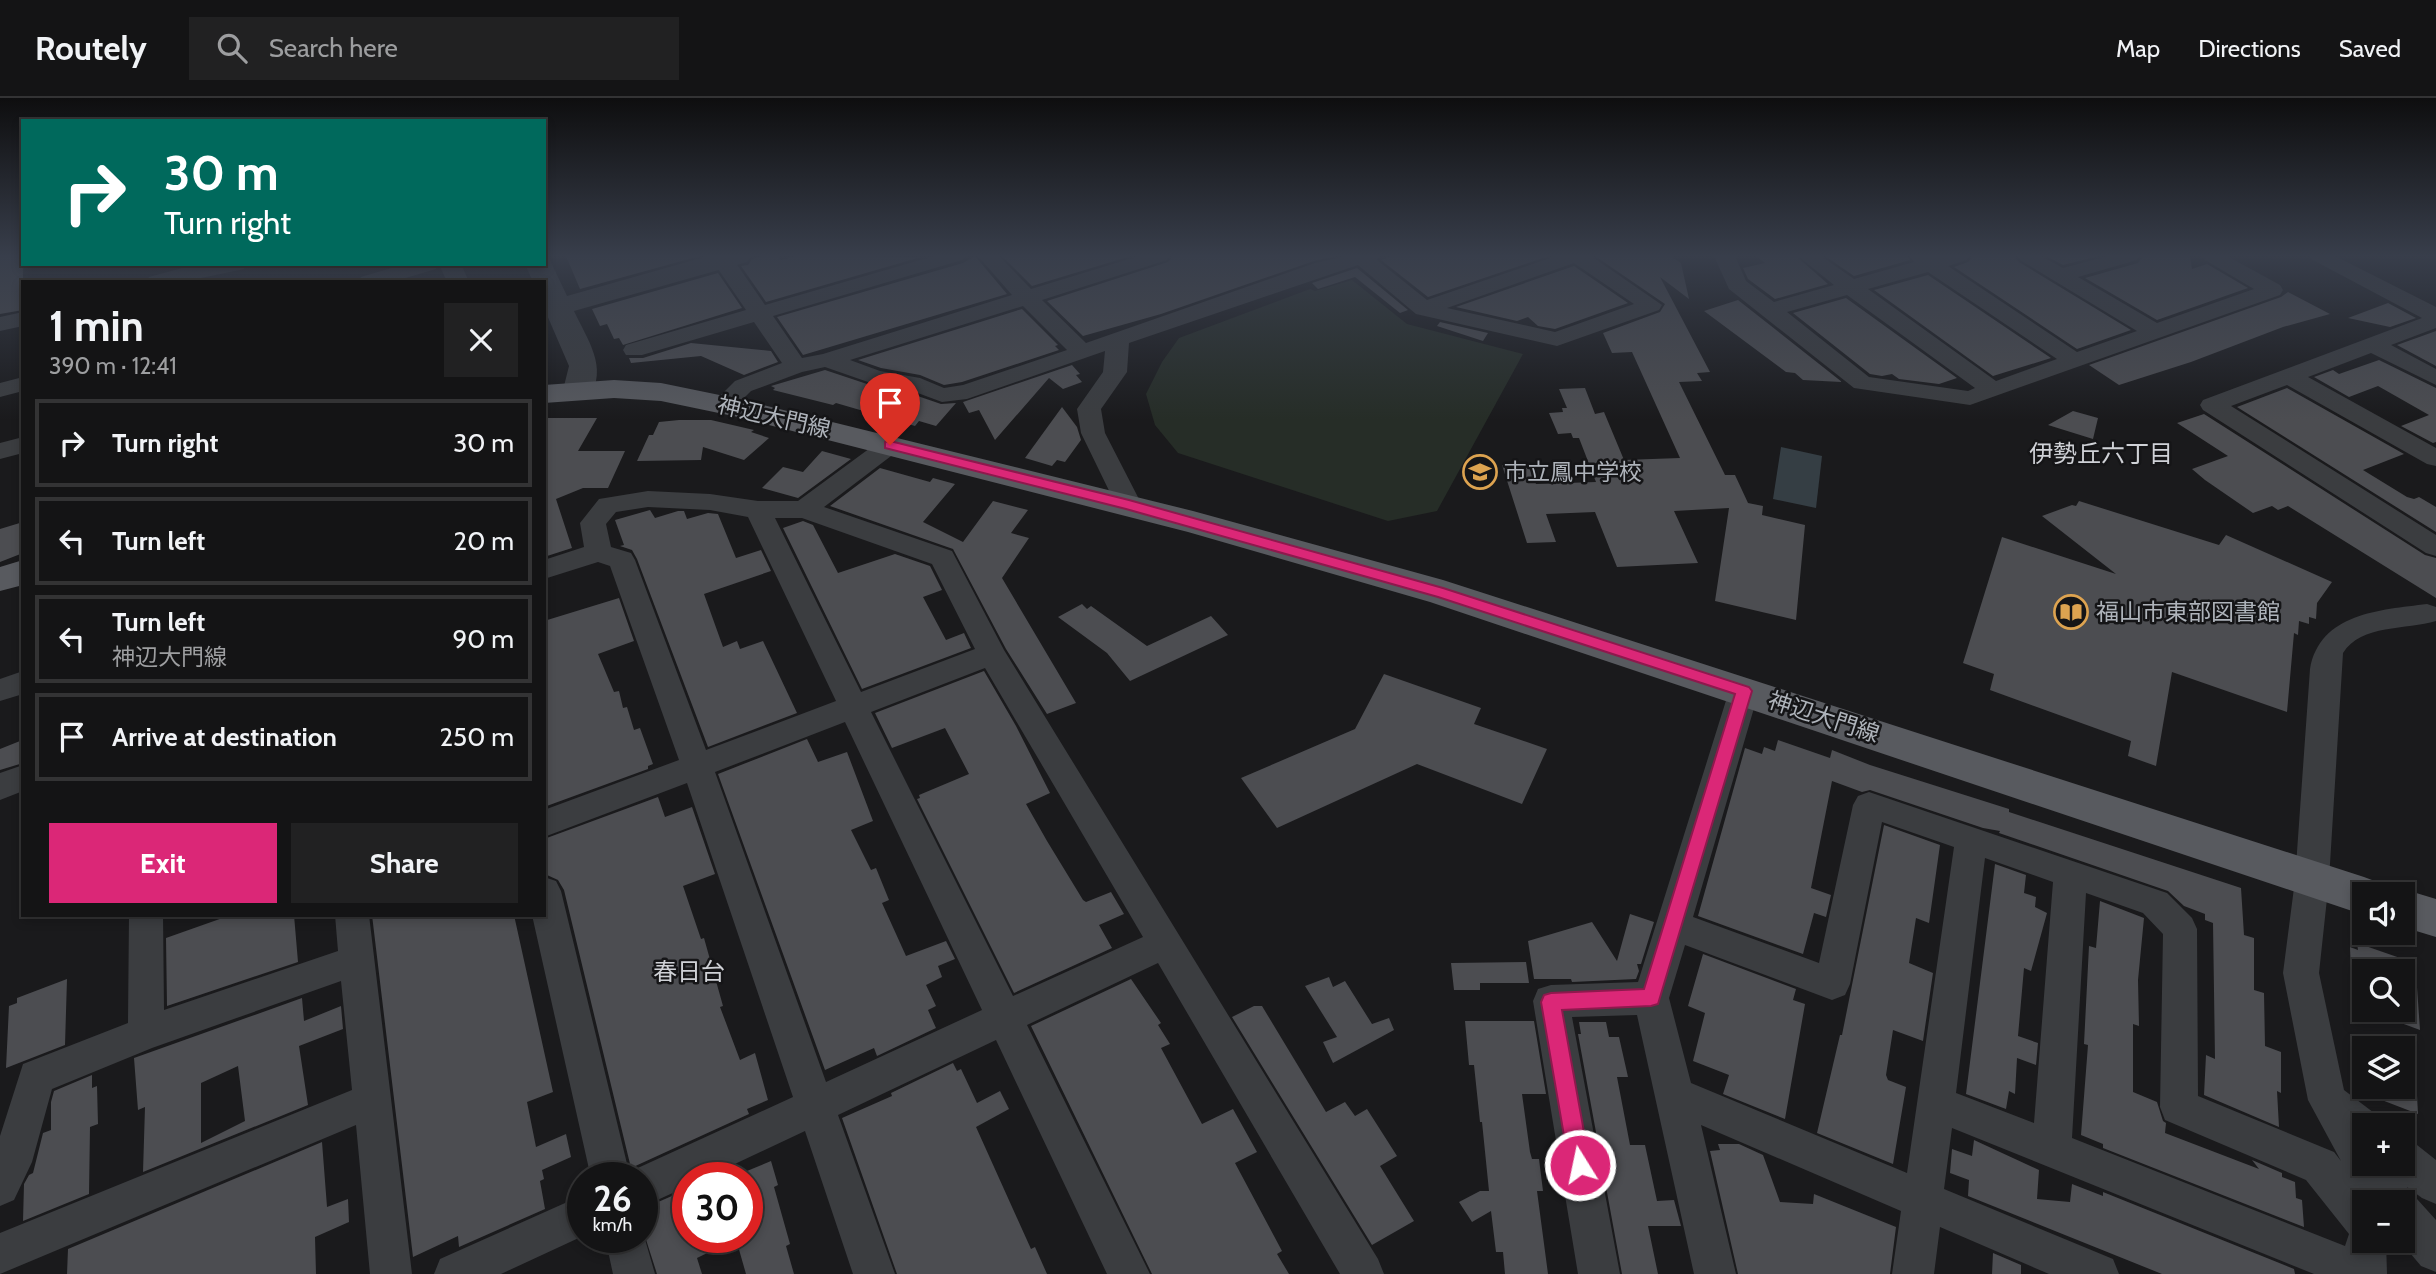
<!DOCTYPE html>
<html lang="en">
<head>
<meta charset="utf-8">
<style>
	:root { --surface:#141415; --page:#212122; --text:#f1f3f6; --muted:#9d9ea0; --line:#333334; --accent:#db2777 }
	body { margin:0; font-family:Cabin,"Noto Sans JP",sans-serif; background:var(--page); color:var(--text); height:100vh; display:flex; flex-direction:column; font-size:26px; white-space:nowrap }
	* { box-sizing:border-box; margin:0 }
	p { font-size:23px; color:var(--muted) }
	.icon { flex:none; width:38px; height:38px; fill:none; stroke:currentColor; stroke-width:2; stroke-linecap:round; stroke-linejoin:round }
	.map { position:relative; flex:1; overflow:hidden }
	.details { position:absolute; left:21px; top:182px; width:525px; height:637px; display:flex; flex-direction:column; background:var(--surface); border-radius:0px; box-shadow:0 4px 10px #0003,0 0 0 2px var(--line) }
	.details>* { flex:none }
	.guide { position:absolute; left:21px; top:21px; width:525px; height:147px; border-radius:0px; box-shadow:0 4px 10px #0003,0 0 0 2px var(--line); background:#00695c; color:#fff; overflow:hidden }
	.controls { position:absolute; left:2352px; top:784px; display:grid; gap:14px }
	.controls a { display:grid; place-items:center; width:63px; height:63px; border-radius:0px; background:var(--surface); box-shadow:0 4px 10px #0003,0 0 0 2px var(--line); font-size:35px }
	.speed { position:absolute; left:567px; top:1064px; display:flex; gap:14px; font-size:35px; font-weight:700; text-align:center }
	.speed>* { display:grid; place-content:center; width:91px; height:91px; border-radius:50%; background:var(--surface); box-shadow:0 4px 10px #0003,0 0 0 2px var(--line); line-height:1 }
	.speed small { font-size:18px; font-weight:400 }
	.speed .limit { border:10px solid #d22; background:#fff; color:#111 }
	.pin { position:absolute; display:grid; place-items:center; width:60px; height:60px; color:#fff; margin:-72px -30px; border-radius:50% 50% 50% 0; rotate:-45deg; box-shadow:0 0 7px #0007 }
	.pin .icon { rotate:45deg }
	.me { position:absolute; width:77px; margin:-38px; rotate:350deg; stroke-linejoin:round; filter:drop-shadow(0 0 5px #0008) }
	.turn { display:flex; align-items:center; gap:24px; height:147px; padding:0 28px; font-size:32px }
	.turn .icon { width:91px; height:91px; stroke-width:2.5 }
	.turn b { display:block; font-size:49px; line-height:60px }
	.round { display:grid; place-items:center; flex:none; width:74px; height:74px; border-radius:0px; background:var(--page) }
	.summary { display:flex; align-items:center; justify-content:space-between; height:119px; padding:0 28px }
	h1 { font-size:42px; font-weight:800; line-height:52px }
	.primary-button { display:flex; gap:14px; margin-top:auto; padding:14px 28px }
	.primary-button a { flex:1; height:80px; border-radius:0px; background:var(--accent); color:#fff; font-size:28px; font-weight:800; line-height:80px; text-align:center }
	.primary-button a+a { background:var(--page); color:var(--text) }
	ul { padding:0; list-style:none }
	li { display:flex; align-items:center; gap:21px; height:88px; margin:0 14px 10px; padding:0 14px; border:4px solid var(--line); border-radius:0px }
	li div { flex:1 }
	li b { display:block; font-size:26px }
	li em { font-style:normal }
	header { display:flex; align-items:center; gap:42px; box-sizing:border-box; height:98px; padding:0 35px; background:var(--surface); border-bottom:2px solid var(--line) }
	header strong { font-size:33px }
	nav { display:flex; gap:38px; margin-inline-start:auto; font-size:24px }
	.search { width:490px; height:63px; background:var(--page); display:flex; align-items:center; gap:18px; box-sizing:border-box; padding:0 24px; border-radius:0px; color:var(--muted); font-size:26px }
	.map>svg:first-child { display:block }
	.green { fill:#262d27 }
	.water { fill:#353e44 }
	.building { fill:#4c4d51; fill-rule:evenodd }
	.lines { fill:none; stroke-linecap:round; stroke-linejoin:round }
	.minor { fill:#3b3d40; fill-rule:evenodd }
	.tertiary { fill:#3b3d40; fill-rule:evenodd }
	.primary { fill:#585a5f; fill-rule:evenodd }
	.route { fill:#db2777; stroke:#8e194d; stroke-width:2 }
	.labels { text-anchor:middle; dominant-baseline:central; stroke-width:5; stroke-linejoin:round; paint-order:stroke }
	.street-label { font-size:23px; fill:#aeb3ba; stroke:#151517 }
	.poi-label { font-size:23px; fill:#aeb3ba; stroke:#151517; text-anchor:start }
	.neighbourhood-label { font-size:24px; fill:#cfd1d6; stroke:#151517 }
</style>
</head>
<body>
<header>
<strong>Routely</strong>
<div class="search"><svg class="icon" aria-label="search" viewBox="0 0 24 24"><circle cx="10" cy="10" r="6"/><path d="M15 15l6 6"/></svg>Search here</div>
<nav><a>Map</a><a>Directions</a><a>Saved</a></nav>
</header>
<div class="map">
<svg width="2436" height="1176" viewBox="0 0 2436 1176">
	<rect width="100%" height="100%" fill="#1a1a1c"/>
	<path class="green" d="M1352 182 1407 226 1523 256 1437 413 1388 423 1178 355 1155 327 1146 296 1162 264 1179 240 1310 191 1315 193Z"/>
	<path class="water" d="M1781 349 1822 358 1816 410 1773 401Z"/>
	<path class="building" d="M0 158H23V212L0 216Z
		M566 158H700L580 191Z
		M764 158H778L781 162 796 158 921 159 766 204 741 168 748 167 752 161Z
		M975 158 1007 196 803 257 777 219 963 165Z
		M1002 158H1131L1032 188Z
		M1173 158H1336L1314 163 1161 216 1083 238 1047 203 1168 164Z
		M1392 158H1549L1428 199 1381 162Z
		M1595 158H1670L1681 165 1689 201 1660 179 1710 274 1697 275 1702 283 1679 284 1725 377H1735L1748 405 1763 408 1762 417 1805 427 1796 522 1715 503 1729 410 1674 413 1698 465 1617 469 1595 414 1546 416 1556 444 1527 445 1502 367 1529 366 1536 386 1596 384 1579 340H1573L1571 335 1558 336 1549 315 1563 314 1562 310H1567L1559 291 1585 290 1595 316 1604 314 1624 362 1680 360 1632 254 1612 255 1603 235 1660 214 1665 206Z
		M1756 158H1796L1828 186 1775 201 1748 181 1743 170 1765 165Z
		M1825 158H1907L1910 162 1854 178Z
		M1973 158H2014L2019 164 2131 232 2077 251 1954 169 1968 164Z
		M2046 158H2099L2063 167Z
		M2143 158H2190L2192 171 2207 166 2248 190 2157 222 2085 180 2138 165Z
		M1574 168 1628 205 1555 231 1538 228 1528 219 1517 223 1456 209Z
		M1357 170 1408 212 1400 215 1355 179 1318 191 1312 185Z
		M718 175 742 210 623 247 619 240 614 241 607 226 600 228 592 211Z
		M1928 177 2051 260 1993 278 1874 192Z
		M2288 194 2330 216 2283 229 2191 264 2119 287 2089 267 2281 199Z
		M1846 200 1957 280 1939 286 1899 281 1892 276 1882 278 1870 276 1793 215Z
		M1738 202 1842 284 1803 282 1795 275 1786 274 1704 213Z
		M2388 205 2416 220 2390 229 2348 220Z
		M1022 211 1058 247 1055 248 1059 252 962 284 944 287 920 277 881 270 858 262Z
		M1440 224 1488 235 1483 243 1437 228Z
		M2436 233V268L2397 247Z
		M691 245 771 253 778 264 744 277 701 258 631 265 629 260H643Z
		M2379 262 2436 290V344L2433 345 2401 328 2429 317 2378 288 2349 299 2314 279 2333 272 2339 276Z
		M1072 267 1080 276 1076 277 1082 284 1063 291 1049 280 995 342 979 312 969 315 963 304Z
		M825 272 867 286 906 294 941 306 956 305 936 328 919 323 915 328 836 305 833 307 773 292 775 290 771 288Z
		M2287 290 2404 356 2363 372 2407 399 2414 401 2419 399 2436 409V434L2237 309Z
		M1062 309 1077 329 1081 342 1065 364 1057 362 1052 368 1025 360Z
		M2073 313 2098 320 2093 341 2048 327Z
		M2204 316 2425 457 2436 460V500L2288 408 2278 412 2272 408 2253 415 2205 382 2192 371 2228 358 2177 325Z
		M544 320H597L578 353H625L608 390H583L556 401 572 450 544 459Z
		M679 322H711L754 332 751 334 769 340 744 362 703 349 701 362 637 363 649 337H653L659 324Z
		M822 353 851 361 798 400 762 390 783 369 803 374Z
		M880 370 930 384 933 380 955 386 923 424 963 444 993 403 1028 412 1011 435 1029 440 1002 480 1076 605 1047 616 1006 551 953 451 830 408Z
		M2079 403 2219 447 2226 437 2332 484 2317 505 2316 521 2309 519V526L2299 523 2298 537 2294 535 2287 614 2172 574 2156 668 2128 658 2131 643 1990 592 1994 576 1963 565 2002 439 2116 476 2042 418 2072 407 2076 408Z
		M650 412 655 420 678 413H684L687 421 708 415 718 416 736 460 761 452 771 473 704 496 723 549 737 543 740 551 763 543 797 615 708 649 637 461 632 452 620 448 624 447 615 422Z
		M803 423 813 427 838 475 895 456 930 468 942 492 923 499 946 542 964 535 971 550 862 591 783 430Z
		M23 424V455L0 464V431Z
		M619 500 634 543 598 556 614 594 619 593 623 610 627 609 634 632 640 630 653 666 648 668V671L544 709V523Z
		M1082 506 1087 511 1091 508 1147 548 1211 518 1228 537 1130 583 1107 555 1058 519Z
		M984 573 1016 628 1050 695 1026 706 1047 743 1083 802 1086 804 1111 794 1124 816 1099 827 1112 850 1014 895 917 701 920 700 919 697 969 676 945 630 892 650 875 615Z
		M1384 576 1481 610 1474 626 1547 651 1522 706 1417 666 1277 730 1241 680 1355 631Z
		M807 641 818 664 847 654 873 723 851 732 871 772 876 770 889 802 882 805 906 858 946 843 955 861 938 868 942 879 926 887 936 908 928 912 936 930 877 958 874 950 825 972 718 676Z
		M1778 642 1830 660 1832 652 1870 667 2009 711V714L2241 790 2244 837 2254 840V892L2264 895 2265 948 2281 954V995L2277 993 2279 1029 2204 997 2206 957 2215 961 2213 825 2205 822V816L2184 808 2168 793 1999 735 2000 733 1983 730 1870 692 1862 694 1832 683 1811 790 1831 797 1826 819 1814 815 1803 856 1698 818 1745 650 1762 656 1764 649 1775 653Z
		M20 643 23 665 0 672V651Z
		M658 699 665 719 692 709 715 776 683 788 701 841 704 840 723 908 720 909 740 962 755 955 768 1002 747 1011 749 1016 631 1070 564 792 558 782 547 777 544 741Z
		M1884 727 1940 747 1929 825 1916 820 1909 865 1933 875 1923 943 1893 932 1886 977 1888 982 1906 989 1893 1066 1817 1035 1840 937H1842Z
		M1995 766 2026 777 2024 795 2036 799 2035 809 2047 815 2031 873 2024 870 2018 938 2038 945 2036 967 2017 960 2015 996 2009 993 2006 1011 1966 996Z
		M2100 803 2144 820 2138 882 2139 928 2133 926V994L2157 1004 2163 1023 2166 1025 2165 1035 2259 1071 2252 1062 2282 1075V1079L2295 1084 2296 1100 2302 1102 2304 1129 2103 1050V1046L2081 1037 2088 947 2084 946 2089 848 2096 850Z
		M1630 816 1654 824 1641 866H1637L1639 873 1636 881 1572 884 1571 881H1534L1528 843 1592 824 1617 863Z
		M231 817H294L298 864 167 908 166 840Z
		M372 817H514L553 994 527 1004 536 1049 566 1036 571 1059 542 1072 544 1081 540 1083 545 1111 459 1149 458 1138 413 1159Z
		M2357 845 2403 861V871L2416 875 2420 932 2366 912H2403V873H2364V911L2352 907 2350 849 2358 852Z
		M1703 856 1796 891 1793 902 1805 906 1785 1021 1723 996 1729 977 1693 963 1705 915 1688 908Z
		M1526 864 1529 885H1480V892H1454L1451 865Z
		M1329 879 1333 889 1345 883 1372 926 1389 920 1394 932 1333 965 1323 944 1337 939 1305 888Z
		M67 881 65 947 6 970 9 908 17 905V900Z
		M1131 881 1161 925 1158 927 1170 946 1161 950 1202 1026 1233 1011 1257 1054 1235 1065 1282 1153 1277 1156 1289 1176H1152L1031 928Z
		M302 900 304 923 341 908 343 931 299 948 308 1007 143 1074 145 1009 138 1012 134 960ZM238 968 245 1023 201 1045V985Z
		M1254 908H1262L1326 1014 1345 1004 1355 1018 1367 1011 1397 1058 1380 1068 1414 1123 1372 1147 1232 919Z
		M1465 923H1534L1546 996H1522L1530 1054 1532 1061H1539L1543 1093H1537L1548 1176H1505L1503 1154H1496L1491 1113 1472 1124 1459 1104 1480 1093H1489L1482 1024H1480L1474 967H1469Z
		M1579 924H1606L1609 939H1619L1628 979H1617L1630 1047H1645L1657 1103 1674 1102 1681 1128H1648L1658 1176H1622L1578 936H1581Z
		M2359 957 2364 959V989H2403V974L2416 979 2418 1016 2361 994Z
		M953 965 957 973 961 971 977 1005 1000 993 1009 1011 976 1029 1031 1151 1035 1149 1047 1176H897L842 1020 892 998 891 995Z
		M92 977V990L97 988 98 1026 90 1029 89 1096 23 1123 24 1086 29 1077 33 1075 43 1035 51 1032V1004L54 993Z
		M1974 1042 2039 1072 2037 1101 2070 1104 2072 1086 2103 1098V1094L2294 1171 2295 1176H2162L1968 1098 1969 1082 1950 1075 1952 1051 1972 1058Z
		M322 1044 327 1109 348 1101 349 1124 315 1139 316 1176H67L68 1151Z
		M1718 1046H1739L1763 1057 1780 1104 1813 1106 1814 1096 1896 1129 1890 1176H1738L1710 1053 1720 1052Z
		M771 1063 778 1087 774 1089 790 1146 786 1148 794 1176H746L736 1141 697 1160 702 1176H657L642 1129V1111L688 1091V1139H747V1073Z
		M1993 1155 2021 1167V1176H1992Z"/>
	<g class="lines">
		<path class="minor" d="M715 158H731L765 207 934 158H966L962 162 773 218 802 260 823 256 1012 197 978 158H999L1031 191 1139 158H1170L1167 162 1042 202 1086 245 1315 165 1346 158H1379L1377 162 1427 202 1556 158H1591L1662 207 1659 212 1557 248 1416 216 1358 167 1129 245 1127 274 1101 311 1105 335 1142 407 1138 413 1129 416 1120 413 1116 407 1081 335 1077 311 1103 274 1105 253 967 301 942 304 907 291 868 284 825 269 802 274 751 293 732 312 723 314 714 312 711 307 735 283 782 265 754 224 642 257H626L623 252 626 247 746 212 712 162ZM1574 165 1634 206 1555 234 1447 210ZM1023 208 1067 252 963 287 944 290 920 280 880 273 850 262Z
			M1714 158H1735L1746 183 1774 204 1834 187 1798 158H1821L1854 181 1914 164 1910 158H1970L1967 162 1948 168 2077 254 2137 233 2020 162 2017 158H2041L2063 170 2108 158H2140L2137 162 2078 179 2157 225 2254 191 2205 162 2202 158H2227L2280 187 2283 192 2280 197 1970 307 1854 290 1729 191ZM1928 174 2057 261 1996 283 1868 191ZM1847 197 1975 290 1968 293 1869 279 1787 214Z
			M2309 158H2335L2436 209V230L2391 247 2436 271V287L2371 255 2308 279 2436 350V368L2427 366 2287 287 2231 308 2436 437V458L2426 455 2203 312 2200 307 2203 302 2422 220 2313 162Z
			M197 166H246L244 171 182 184H146L149 179Z
			M405 166H438L436 171 392 184H358L361 179Z
			M439 166H461L469 184H447Z
			M23 214V228L0 233V219Z
			M23 279V293L0 299V285Z
			M23 339V355L0 361V345Z
			M890 339 899 342 902 347 899 352 824 409 952 453 1004 552 1378 1161 1384 1176H1340L1158 865 1027 927 1150 1176H1107L996 942 838 1017 895 1176H853L805 1033 705 1080H688V1088L642 1109V1080H591L532 817H544V779L556 783 561 793 629 1074 793 999 687 685 544 739V712L679 662 610 468 598 464 544 481V462L584 449 580 425 599 401 648 393 710 396 758 403H798L881 342ZM648 409 710 412 748 419 836 603 706 652 635 462 631 455 611 449 606 426 616 414ZM775 420H802L932 466 975 551 861 594ZM985 570 1143 839 1013 898 871 614ZM845 624 982 912 826 984 715 674Z
			M2427 506 2436 509V523C2407 532 2361 526 2343 555L2329 782 2319 875 2344 992 2378 1018 2382 1027H2364V1066H2403V1042L2417 1047 2436 1062V1106L2422 1100 2407 1089 2412 1098 2417 1101 2436 1122V1174L2421 1168 2400 1143H2403V1104H2364V1143H2386L2387 1176H2314L1952 1030 1944 1091 2113 1161 2119 1176H2049L1940 1129 1934 1176H1892L1901 1113 1701 1027 1736 1176H1694L1637 917 1572 919 1620 1176H1578L1533 903 1538 891 1551 887 1638 884 1729 593 1733 585 1744 582 1755 585 1759 593 1693 819 1819 865 1853 707 1858 698 1869 694 2167 795 2192 820 2197 831 2198 998 2334 1054 2341 1063 2308 1002 2283 875 2295 782 2310 571C2320 515 2380 512 2427 506ZM1882 724 1954 749 1907 1075 1691 985 1669 900 1685 847 1832 902 1845 897 1850 886ZM1985 760 2053 784 2034 1025 1956 995ZM2086 795 2143 815 2163 836 2160 1009 2165 1022 2306 1082 2349 1136 2345 1148 2072 1040Z
			M23 573V596L0 603V581Z
			M23 667V693L0 702V675Z
			M129 817H163L164 912 338 853 335 817H369L412 1176H370L356 1027 0 1176V1135L352 992 341 883 152 950 52 991 32 1064 14 1102 0 1108V1038L23 966 128 925Z
			M583 1097V1138L501 1176H434L440 1161Z
			M642 1131 655 1176H613L605 1139H642Z"/>
		<path class="tertiary" d="M708 158H751L747 164 574 213C587 241 609 270 589 299L578 301 567 299 563 292 569 268 544 210V184H533L525 166H544V159L549 160 567 198Z"/>
		<path class="primary" d="M614 282 661 285 739 301 1193 413 1443 482 2364 779 2380 785 2385 796H2364V817L1430 504 1188 434 738 319 661 303 614 300 544 305V287Z
			M23 462V487L0 493V469Z
			M2403 791 2436 801V839L2403 829V796H2388Z"/>
	</g>
	<linearGradient id="sky" x2="0" y2="1"><stop stop-color="#0e0e0f"/><stop offset="0.49" stop-color="#383e4b"/><stop offset="1" stop-color="#383e4b" stop-opacity="0"/></linearGradient>
	<rect width="2436" height="322" fill="url(#sky)"/>
	<path class="route" d="M890 343 1129 402 1443 490 1749 589 1752 593 1658 906 1651 908 1562 912 1590 1067 1587 1074 1580 1077 1572 1074 1569 1067 1541 904 1544 897 1551 895 1644 891 1735 596 1438 499 1126 411 885 350V344Z"/>
	<defs>
		<g id="school-ring" transform="scale(1.75)"><circle r="9.5" fill="#151517" stroke="#dda350" stroke-width="1.5"/><path d="M0-5L7-2L0 1L-7-2ZM-4 1L0 2.5L4 1V4Q0 6-4 4Z" fill="#dda350"/></g>
		<g id="library-ring" transform="scale(1.75)"><circle r="9.5" fill="#151517" stroke="#dda350" stroke-width="1.5"/><path d="M-6-4Q-3-5.5-.7-3.5V5Q-3 3-6 4ZM6-4Q3-5.5 .7-3.5V5Q3 3 6 4Z" fill="#dda350"/></g>
	</defs>
	<g fill-rule="evenodd">
		<use href="#school-ring" x="1480" y="374"/>
		<use href="#library-ring" x="2071" y="514"/>
	</g>
	<g class="labels">
		<g class="street-label">
			<text transform="translate(774 319) rotate(13)">神辺大門線</text>
			<text transform="translate(1824 619) rotate(18)">神辺大門線</text>
		</g>
		<g class="poi-label">
			<text x="1504" y="374">市立鳳中学校</text>
			<text x="2096" y="514">福山市東部図書館</text>
		</g>
		<g class="neighbourhood-label">
			<text x="2101" y="355">伊勢丘六丁目</text>
			<text x="689" y="873">春日台</text>
		</g>
	</g>
</svg>
<div class="controls">
<a><svg class="icon" aria-label="sound" viewBox="0 0 24 24"><path d="M4 9h4l5-4v14l-5-4H4zM17 9q2 3 0 6"/></svg></a>
<a><svg class="icon" aria-label="search" viewBox="0 0 24 24"><circle cx="10" cy="10" r="6"/><path d="M15 15l6 6"/></svg></a>
<a><svg class="icon" aria-label="layers" viewBox="0 0 24 24"><path d="M12 4l9 5-9 5-9-5zM3 14l9 5 9-5"/></svg></a>
<a>+</a>
<a>−</a>
</div>
<div class="speed"><div>26<small>km/h</small></div><div class="limit">30</div></div>
<div class="pin" style="left:890px;top:347px;background:#d93025"><svg class="icon" aria-label="arrive" viewBox="0 0 24 24"><path d="M6 21V4h12l-3 4 3 4H6"/></svg></div>
<svg class="me" style="left:1580px;top:1067px" viewBox="-20 -20 40 40"><circle r="17" fill="#db2777" stroke="#fff" stroke-width="3"/><path d="M0-11L8 9 0 5-8 9z" fill="#fff"/></svg>
<div class="guide">
<div class="turn"><svg class="icon" aria-label="right" viewBox="0 0 24 24"><path d="M7 20v-9h11M14 6l5 5-5 5"/></svg><div><b>30 m</b>Turn right</div></div>
</div>
<section class="details">
<div class="summary"><div><h1>1 min</h1><p>390 m · 12:41</p></div><a class="round"><svg class="icon" aria-label="close" viewBox="0 0 24 24"><path d="M6 6l12 12M18 6L6 18"/></svg></a></div>
<ul>
<li><svg class="icon" aria-label="right" viewBox="0 0 24 24"><path d="M7 20v-9h11M14 6l5 5-5 5"/></svg><div><b>Turn right</b></div><em>30 m</em></li>
<li><svg class="icon" aria-label="left" viewBox="0 0 24 24"><path d="M17 20v-9H6M10 6l-5 5 5 5"/></svg><div><b>Turn left</b></div><em>20 m</em></li>
<li><svg class="icon" aria-label="left" viewBox="0 0 24 24"><path d="M17 20v-9H6M10 6l-5 5 5 5"/></svg><div><b>Turn left</b><p>神辺大門線</p></div><em>90 m</em></li>
<li><svg class="icon" aria-label="arrive" viewBox="0 0 24 24"><path d="M6 21V4h12l-3 4 3 4H6"/></svg><div><b>Arrive at destination</b></div><em>250 m</em></li>
</ul>
<div class="primary-button"><a>Exit</a><a>Share</a></div>
</section>
</div>
</body>
</html>
